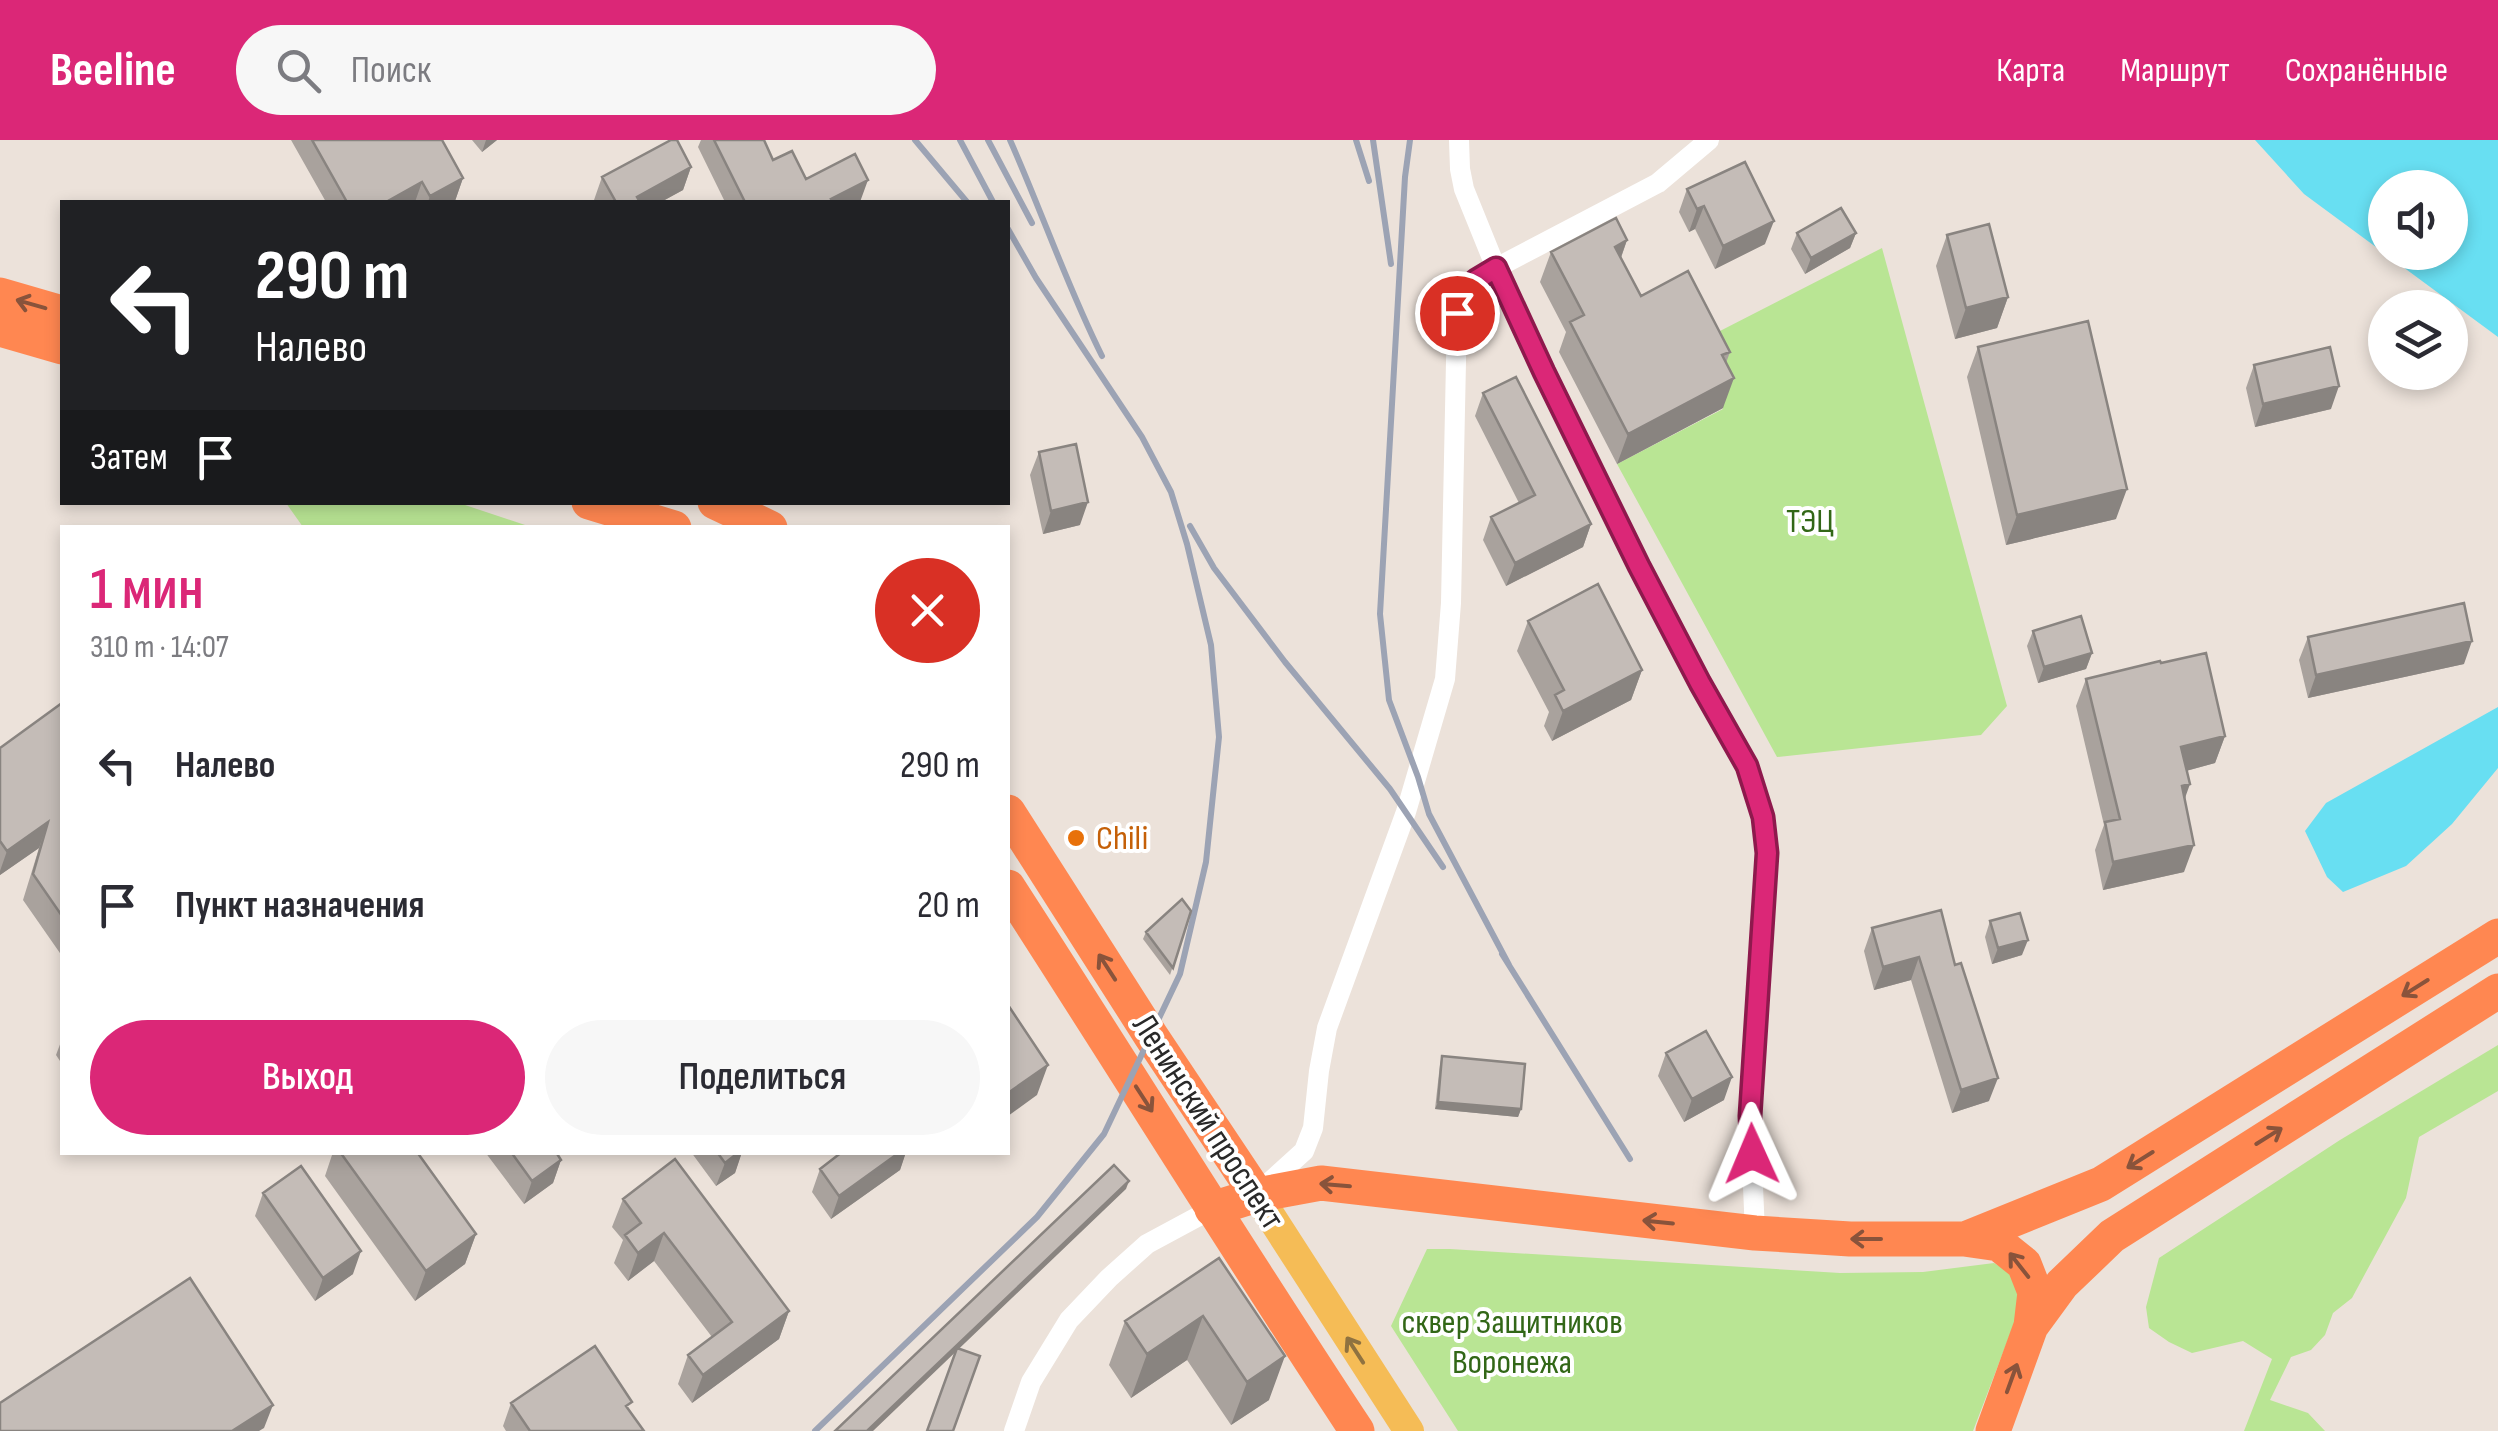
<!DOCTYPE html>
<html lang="ru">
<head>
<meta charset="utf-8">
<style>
	:root { --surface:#fff; --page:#f7f7f7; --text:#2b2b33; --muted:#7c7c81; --accent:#db2777 }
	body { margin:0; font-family:"Sofia Sans Condensed",sans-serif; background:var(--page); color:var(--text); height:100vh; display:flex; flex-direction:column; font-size:38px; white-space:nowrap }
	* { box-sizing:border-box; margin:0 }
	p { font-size:32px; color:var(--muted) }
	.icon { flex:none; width:55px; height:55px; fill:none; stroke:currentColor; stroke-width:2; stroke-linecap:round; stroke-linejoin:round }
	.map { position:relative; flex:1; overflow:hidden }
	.sheet { position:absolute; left:60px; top:385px; width:950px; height:630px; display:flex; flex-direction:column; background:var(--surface); border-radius:0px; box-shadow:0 5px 15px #0003 }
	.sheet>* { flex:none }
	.hud { position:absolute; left:60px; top:60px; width:950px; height:305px; border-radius:0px; box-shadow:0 5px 15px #0003; background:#202124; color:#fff; overflow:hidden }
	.controls { position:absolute; left:2368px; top:30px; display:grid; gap:20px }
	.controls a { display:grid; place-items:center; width:100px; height:100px; border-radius:50%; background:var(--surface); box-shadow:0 5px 15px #0003; font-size:50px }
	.pin { position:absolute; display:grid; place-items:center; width:85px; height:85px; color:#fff; margin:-42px; border:5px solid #fff; border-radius:50%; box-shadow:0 2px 10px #0007 }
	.me { position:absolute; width:110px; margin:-55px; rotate:359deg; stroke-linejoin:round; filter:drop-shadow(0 0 8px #0008) }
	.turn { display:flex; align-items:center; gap:35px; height:210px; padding:0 30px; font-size:45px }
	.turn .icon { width:130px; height:130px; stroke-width:2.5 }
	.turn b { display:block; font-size:70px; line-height:85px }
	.then { display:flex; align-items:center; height:95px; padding:0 30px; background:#0003; gap:20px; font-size:38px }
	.round { display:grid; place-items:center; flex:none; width:105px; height:105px; border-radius:52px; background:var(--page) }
	.overview { display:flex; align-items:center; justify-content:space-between; height:170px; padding:0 30px }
	h1 { font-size:60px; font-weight:600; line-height:75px; color:var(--accent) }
	.action { display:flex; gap:20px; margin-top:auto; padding:20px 30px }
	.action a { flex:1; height:115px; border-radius:60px; background:var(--accent); color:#fff; font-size:40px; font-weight:600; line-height:115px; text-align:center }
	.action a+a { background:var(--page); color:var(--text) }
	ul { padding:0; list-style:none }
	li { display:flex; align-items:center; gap:30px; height:140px; padding:0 30px }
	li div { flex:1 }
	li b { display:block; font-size:38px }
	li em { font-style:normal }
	header { display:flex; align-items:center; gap:60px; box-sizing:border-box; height:140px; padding:0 50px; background:var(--accent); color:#fff }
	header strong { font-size:48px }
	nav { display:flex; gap:55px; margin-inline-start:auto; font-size:35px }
	.search { width:700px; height:90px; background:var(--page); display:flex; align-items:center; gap:25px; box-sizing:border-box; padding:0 35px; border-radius:55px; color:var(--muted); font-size:38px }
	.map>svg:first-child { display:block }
	.green { fill:#b9e594 }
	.water { fill:#68dff2; fill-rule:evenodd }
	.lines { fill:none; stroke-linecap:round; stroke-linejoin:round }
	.street { stroke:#fff; stroke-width:20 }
	.primary { stroke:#f5bc56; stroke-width:30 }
	.highway { stroke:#ff8751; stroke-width:35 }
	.rail { stroke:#9ca3b4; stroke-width:6 }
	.wall { fill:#a9a29d }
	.shaded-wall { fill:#898480 }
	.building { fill:#c4bcb7; stroke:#898480; stroke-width:2.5 }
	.oneway { stroke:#89533b }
	.oneway2 { stroke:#8f7240 }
	.route-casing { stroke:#8e194d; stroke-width:25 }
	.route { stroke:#db2777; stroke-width:18 }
	.food-dot { fill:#e8710a; stroke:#fff; stroke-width:4 }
	.labels { text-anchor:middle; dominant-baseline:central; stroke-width:8; stroke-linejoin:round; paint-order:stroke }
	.park-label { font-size:35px; fill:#326717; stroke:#fff }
	.food-label { font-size:35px; fill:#c56008; stroke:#fff; text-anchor:start }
	.street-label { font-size:35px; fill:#292929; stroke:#fff }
</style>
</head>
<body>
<header>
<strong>Beeline</strong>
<div class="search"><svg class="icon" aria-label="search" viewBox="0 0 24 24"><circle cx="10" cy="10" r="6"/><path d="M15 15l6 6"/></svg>Поиск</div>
<nav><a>Карта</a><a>Маршрут</a><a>Сохранённые</a></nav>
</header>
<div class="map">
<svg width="2498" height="1291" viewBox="0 0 2498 1291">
	<rect width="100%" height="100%" fill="#ece2da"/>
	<path class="green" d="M1882 108 2007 566 1981 595 1777 617 1617 324 1723 269 1718 192Z
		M286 363H459L531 387H303Z
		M2498 905V951L2419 997 2406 1058 2352 1158 2333 1173 2325 1195 2311 1210 2291 1217 2270 1260 2308 1273 2325 1291H2244L2272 1219 2243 1201 2192 1213 2169 1202 2149 1188 2146 1167 2159 1118 2340 1000Z
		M1427 1109H1450L1840 1133 1923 1132 1994 1123 2009 1132 2022 1163 1973 1291H1458L1391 1186Z"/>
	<path class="water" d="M2255 0H2498V197L2304 54ZM2385 48H2450V112H2385Z
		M2498 567V628L2452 684 2406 726 2343 752 2327 737 2305 691 2326 663Z"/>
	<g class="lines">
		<path class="street" d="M1459 0 1460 29 1464 49 1496 128 1544 233 1639 426 1700 543 1747 626 1763 677 1767 713 1750 976 1755 1093
			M1262 1049 1304 1011 1313 988 1319 931 1327 888 1406 672 1445 539 1451 463 1457 173 1477 140 1496 128 1658 43 1709 0
			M1014 1291 1031 1242 1069 1180 1109 1138 1147 1104 1212 1069"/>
		<path class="primary" d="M1257 1055 1409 1291"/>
		<path class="highway" d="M0 155 62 173
			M0 189 62 207
			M589 362 674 388
			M715 362 770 388
			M1008 672 1151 896 1257 1055
			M1008 747C1125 928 1238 1111 1357 1291
			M1212 1069 1257 1055 1321 1043 1755 1093 1850 1099H1964L1999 1104 2024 1124 2035 1152 2031 1186 1993 1291
			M1965 1099 2101 1044 2498 796
			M2032 1185 2062 1144 2112 1096 2498 851"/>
		<path class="rail" d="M915 0 967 62
			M960 0 993 62
			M988 0 1032 83
			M1010 0C1042 72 1067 146 1102 216
			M1356 0 1369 41
			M1373 0 1391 124
			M1410 0 1405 37 1380 474 1389 560 1418 637 1429 674 1509 825
			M1190 386 1214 428 1285 522 1390 649 1443 727
			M1502 814 1630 1019
			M815 1291 1037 1077 1104 994 1180 834 1206 722 1219 597 1211 505 1187 404 1171 352 1142 297 1036 138 1008 89"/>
	</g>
	<path class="wall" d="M291 0H442L463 38 455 61 452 62H326Z
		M472 0H497L482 12Z
		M701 0H764L773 20 806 39 860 62H725L698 7Z
		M691 27 683 50 661 62H595L594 60 602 37Z
		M1687 49 1765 104 1715 129 1695 89 1689 92 1679 72Z
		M1797 93H1856L1850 108 1805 134 1791 109Z
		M1947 95 2008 157 1997 188 1955 199 1936 126Z
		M1627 100 1621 118 1641 156 1730 212 1726 223 1723 268 1617 324 1559 212 1566 192 1540 142 1551 112Z
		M1978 207 2116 379 2006 405 1967 237Z
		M2254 225 2331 269 2255 287 2246 248Z
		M1483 253 1591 384 1583 407 1506 446 1483 400 1491 377 1519 363 1475 276Z
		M1039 312 1080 385 1043 394 1030 335Z
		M1528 481 1642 530 1631 560 1552 601 1544 586 1549 572 1517 511Z
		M2033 491 2092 513 2086 529 2038 543 2027 506Z
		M2308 497 2464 524 2308 558 2299 520Z
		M2161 523 2225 596 2215 623 2186 631 2184 732 2103 750 2095 710 2104 685 2076 566 2086 539Z
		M62 563V816L23 760 39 708 0 735V608Z
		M1191 771 1170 835 1143 799 1146 792Z
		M1990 781 2022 815 1992 824 1985 797Z
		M1872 788 1955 825 1989 961 1952 973 1911 840 1874 850 1864 811Z
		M62 899V924L56 915Z
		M1666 913 1724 960 1684 982 1658 936Z
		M1442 916 1521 969 1518 977 1435 969 1440 924Z
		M333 1012H417L476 1094 465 1124 415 1161 325 1036Z
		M485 1012H556L561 1020 553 1043 524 1064Z
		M691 1012H742L735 1033 716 1046Z
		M842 1012H906L900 1030 831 1079 812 1052 820 1029Z
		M263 1053 353 1134 315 1161 255 1076Z
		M623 1059 789 1171 779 1199 692 1263 678 1244 688 1215 712 1197 654 1121 628 1141 614 1123 623 1100 612 1087Z
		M1219 1118 1269 1260 1231 1285 1187 1220 1131 1258 1109 1225 1125 1181Z
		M511 1263 629 1270 644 1291H506L503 1286Z"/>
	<path class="shaded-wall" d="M486 0H497L482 12Z
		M691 27 683 50 661 62H635L637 57Z
		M463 38 455 61 452 62H428L430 56Z
		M868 40 860 62H830L831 59Z
		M422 42 415 62H386Z
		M1704 66 1695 89 1689 92 1697 69Z
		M1774 81 1765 104 1715 129 1723 106Z
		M1856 93 1850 108 1805 134 1811 118Z
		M1627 100 1616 131 1615 107Z
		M2008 157 1997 188 1955 199 1966 168Z
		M1734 238 1723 268 1617 324 1628 294Z
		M2339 246 2331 269 2255 287 2263 264Z
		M2127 349 2116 379 2006 405 2017 375Z
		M1088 362 1080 385 1043 394 1051 371Z
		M1591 384 1583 407 1506 446 1515 423Z
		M2472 501 2464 524 2308 558 2316 535Z
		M2092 513 2086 529 2038 543 2044 527Z
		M1642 530 1631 560 1552 601 1563 571Z
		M2225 596 2215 623 2171 635 2181 607Z
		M2190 644 2180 672 2182 646Z
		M48 682 39 708 0 735V731L7 711Z
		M2194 705 2184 732 2103 750 2113 722Z
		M2028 800 2022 815 1992 824 1998 808Z
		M1919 817 1911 840 1874 850 1883 827Z
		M1048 925 1037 955 1008 976V953Z
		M1732 937 1724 960 1684 982 1692 959Z
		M1998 938 1989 961 1952 973 1961 950Z
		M1438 962 1521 969 1518 977 1435 969Z
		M739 1012H742L735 1033 716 1046 725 1023Z
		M900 1012H906L900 1030 831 1079 839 1056Z
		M561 1020 553 1043 524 1064 532 1041Z
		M1129 1041 1126 1049 873 1291H867Z
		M664 1093 654 1121 628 1141 638 1113Z
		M476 1094 465 1124 415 1161 426 1131Z
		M361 1111 353 1134 315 1161 323 1138Z
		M789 1171 779 1199 692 1263 703 1235Z
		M1203 1176 1187 1220 1131 1258 1147 1214Z
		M1285 1216 1269 1260 1231 1285 1247 1242Z
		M273 1265 264 1288 259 1291H232Z"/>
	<path class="building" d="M312 0H442L463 38 430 56 422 42 386 62H347Z
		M671 0H677L691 27 637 57 640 62H616L602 37Z
		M714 0H764L773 20 792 11 806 39 855 14 868 40 831 59 833 62H745Z
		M1745 22 1774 81 1723 106 1704 66 1697 69 1687 49Z
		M1841 68 1856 93 1811 118 1797 93Z
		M1616 78 1627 100 1615 107 1641 156 1688 131 1730 212 1722 215 1734 238 1628 294 1570 182 1584 175 1551 112Z
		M1989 84 2008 157 1966 168 1947 95Z
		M2088 181 2127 349 2017 375 1978 207Z
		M2330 207 2339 246 2263 264 2254 225Z
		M1516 237 1591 384 1515 423 1491 377 1535 355 1483 253Z
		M1076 304 1088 362 1051 371 1039 312Z
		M1598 444 1642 530 1563 571 1555 555 1564 550 1528 481Z
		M2464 463 2472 501 2316 535 2308 497Z
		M2081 476 2092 513 2044 527 2033 491Z
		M2206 513 2225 596 2181 607 2190 644 2182 646 2194 705 2113 722 2105 682 2120 679 2086 539 2160 521 2161 523Z
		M62 563V776L33 734 48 682 7 711 0 701V608Z
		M1182 759 1191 771 1173 828 1146 792Z
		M1941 770 1955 825 1961 823 1998 938 1961 950 1919 817 1883 827 1872 788Z
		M2020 773 2028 800 1998 808 1990 781Z
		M1008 865 1048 925 1008 953Z
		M1706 891 1732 937 1692 959 1666 913Z
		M1442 916 1525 924 1521 969 1438 962Z
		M340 1012H417L476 1094 426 1131Z
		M511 1012H556L561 1020 532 1041Z
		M717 1012H739L725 1023Z
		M842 1012H900L839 1056 820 1029Z
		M675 1019 789 1171 703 1235 688 1215 732 1182 664 1093 638 1113 625 1095 641 1083 623 1059Z
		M1114 1025 1129 1041 867 1291H835Z
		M301 1026 361 1111 323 1138 263 1053Z
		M1219 1118 1285 1216 1247 1242 1203 1176 1147 1214 1125 1181Z
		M190 1138 273 1265 232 1291H0V1263Z
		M595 1206 632 1262 626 1266 644 1291H530L511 1263Z
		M957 1208 980 1216 953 1291H927Z"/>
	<defs><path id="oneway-shaft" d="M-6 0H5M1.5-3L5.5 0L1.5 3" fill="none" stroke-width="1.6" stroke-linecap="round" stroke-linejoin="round" transform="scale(2.5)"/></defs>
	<g class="oneway">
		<use href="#oneway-shaft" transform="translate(31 164) rotate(-164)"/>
		<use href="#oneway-shaft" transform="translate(1107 827) rotate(-123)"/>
		<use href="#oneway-shaft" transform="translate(2415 848) rotate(148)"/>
		<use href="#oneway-shaft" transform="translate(1144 959) rotate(57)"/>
		<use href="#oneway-shaft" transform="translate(2269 996) rotate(-32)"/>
		<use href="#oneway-shaft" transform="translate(2140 1020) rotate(148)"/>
		<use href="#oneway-shaft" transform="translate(1335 1045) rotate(-175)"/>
		<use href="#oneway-shaft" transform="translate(1658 1082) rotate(-174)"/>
		<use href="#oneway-shaft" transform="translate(1866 1099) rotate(-180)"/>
		<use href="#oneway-shaft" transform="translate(2019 1125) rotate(-128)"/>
		<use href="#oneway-shaft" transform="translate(2012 1238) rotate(-70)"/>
	</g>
	<use class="oneway2" href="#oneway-shaft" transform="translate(1355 1210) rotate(-123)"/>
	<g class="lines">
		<g class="route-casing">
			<path id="route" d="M1457 173 1476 140 1496 128 1544 232 1639 426 1700 543 1747 626 1763 677 1767 713 1750 976 1752 1014"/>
		</g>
		<use href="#route" class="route"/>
	</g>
	<circle class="food-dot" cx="1076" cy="698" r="10"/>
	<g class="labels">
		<g class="park-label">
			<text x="1810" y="381">ТЭЦ</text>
			<text x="1512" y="1182">сквер Защитников<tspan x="1512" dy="40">Воронежа</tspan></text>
		</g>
		<g class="food-label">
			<text x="1096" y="698">Chili</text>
		</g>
		<g class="street-label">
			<text transform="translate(1208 982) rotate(57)">Ленинский проспект</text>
		</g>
	</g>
</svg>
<div class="controls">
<a><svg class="icon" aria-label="sound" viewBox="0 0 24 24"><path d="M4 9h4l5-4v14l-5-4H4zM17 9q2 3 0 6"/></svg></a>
<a><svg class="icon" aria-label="layers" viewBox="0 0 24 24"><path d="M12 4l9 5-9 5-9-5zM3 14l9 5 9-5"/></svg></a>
</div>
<div class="pin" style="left:1457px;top:173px;background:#d93025"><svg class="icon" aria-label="arrive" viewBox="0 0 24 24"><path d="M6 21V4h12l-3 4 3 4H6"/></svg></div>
<svg class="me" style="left:1752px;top:1014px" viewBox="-20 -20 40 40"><path d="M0-17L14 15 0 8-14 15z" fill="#db2777" stroke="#fff" stroke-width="4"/></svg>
<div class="hud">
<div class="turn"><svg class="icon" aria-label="left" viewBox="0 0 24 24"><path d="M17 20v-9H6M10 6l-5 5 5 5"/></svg><div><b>290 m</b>Налево</div></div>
<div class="then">Затем<svg class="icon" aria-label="arrive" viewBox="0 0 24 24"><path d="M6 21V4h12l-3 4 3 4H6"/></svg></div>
</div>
<section class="sheet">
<div class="overview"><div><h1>1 мин</h1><p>310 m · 14:07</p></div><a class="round" style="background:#d93025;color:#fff"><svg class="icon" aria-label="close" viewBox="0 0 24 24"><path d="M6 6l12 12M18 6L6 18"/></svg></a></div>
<ul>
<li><svg class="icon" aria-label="left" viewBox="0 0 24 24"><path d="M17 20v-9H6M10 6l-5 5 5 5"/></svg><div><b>Налево</b></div><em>290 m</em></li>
<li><svg class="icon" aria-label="arrive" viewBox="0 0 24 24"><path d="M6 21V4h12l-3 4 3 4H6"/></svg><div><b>Пункт назначения</b></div><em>20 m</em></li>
</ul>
<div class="action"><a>Выход</a><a>Поделиться</a></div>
</section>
</div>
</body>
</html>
